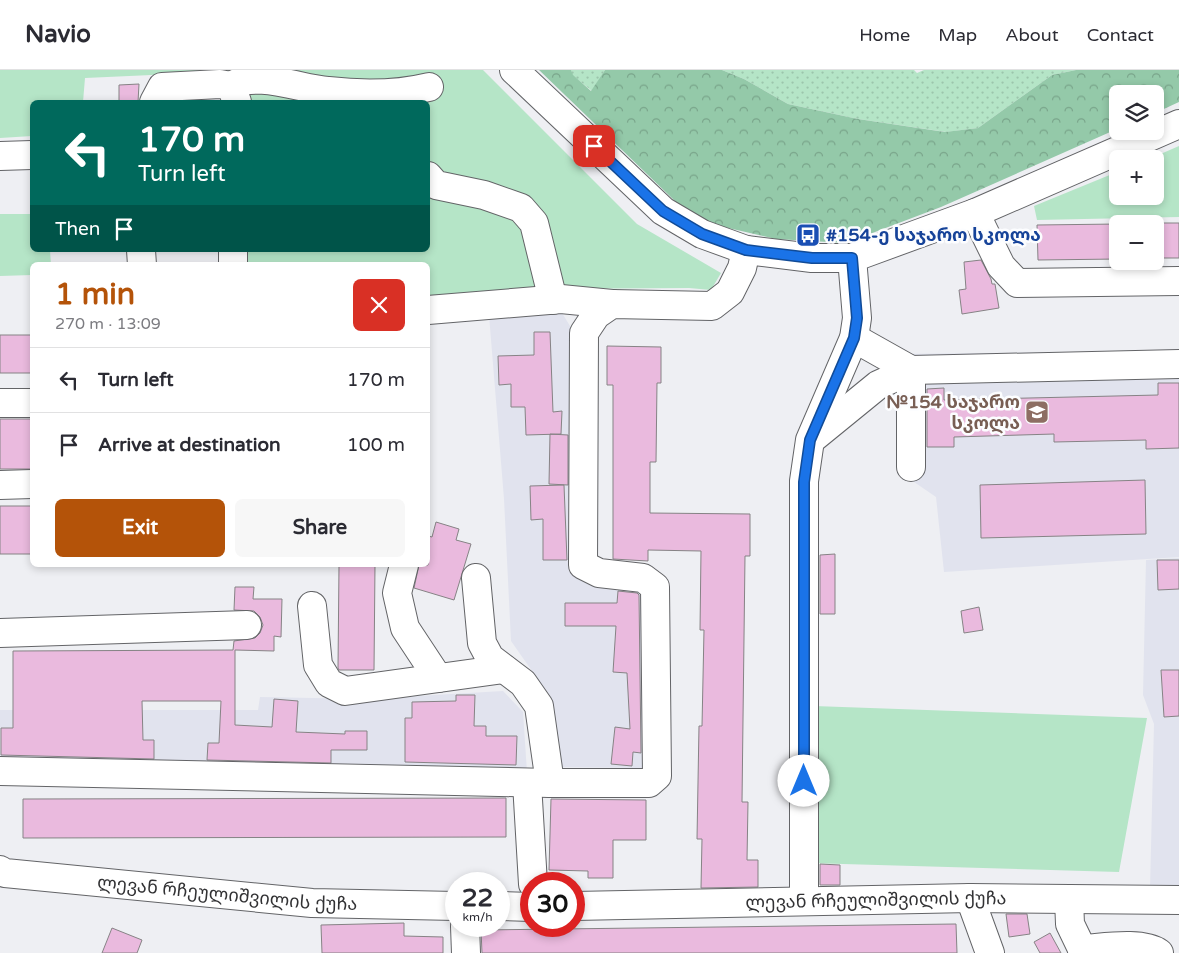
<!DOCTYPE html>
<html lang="en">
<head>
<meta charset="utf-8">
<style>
	:root { --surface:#fff; --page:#f7f7f7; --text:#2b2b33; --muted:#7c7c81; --line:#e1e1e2; --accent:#b45309 }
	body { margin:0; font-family:"Varela Round","Noto Sans Georgian",sans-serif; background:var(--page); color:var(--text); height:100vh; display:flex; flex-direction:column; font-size:19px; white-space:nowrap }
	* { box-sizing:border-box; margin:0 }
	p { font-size:16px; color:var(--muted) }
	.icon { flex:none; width:28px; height:28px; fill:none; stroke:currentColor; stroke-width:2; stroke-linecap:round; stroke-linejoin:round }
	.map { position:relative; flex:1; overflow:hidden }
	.panel { position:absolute; left:30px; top:192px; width:400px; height:305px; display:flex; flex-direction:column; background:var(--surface); border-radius:8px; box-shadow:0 2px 8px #0003 }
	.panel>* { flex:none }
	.hud { position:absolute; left:30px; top:30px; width:400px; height:152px; border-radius:8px; box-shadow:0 2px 8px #0003; background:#00695c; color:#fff; overflow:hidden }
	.tools { position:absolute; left:1109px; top:15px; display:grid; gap:10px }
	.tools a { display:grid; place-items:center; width:55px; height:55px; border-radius:8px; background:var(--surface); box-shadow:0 2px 8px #0003; font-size:25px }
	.speed { position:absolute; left:445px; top:802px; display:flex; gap:10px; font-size:25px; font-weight:700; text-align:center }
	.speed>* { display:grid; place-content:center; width:65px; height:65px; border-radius:50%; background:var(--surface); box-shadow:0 2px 8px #0003; line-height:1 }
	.speed small { font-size:12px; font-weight:400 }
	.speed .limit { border:8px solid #d22; background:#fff; color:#111 }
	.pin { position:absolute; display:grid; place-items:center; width:42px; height:42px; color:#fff; margin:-21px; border-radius:10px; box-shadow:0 2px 8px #0006 }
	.me { position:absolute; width:55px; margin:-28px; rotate:0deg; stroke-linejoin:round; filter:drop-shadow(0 0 4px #0008) }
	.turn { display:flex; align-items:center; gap:18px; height:105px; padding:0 25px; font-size:22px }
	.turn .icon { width:65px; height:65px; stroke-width:2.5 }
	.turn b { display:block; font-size:35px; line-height:42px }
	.then { display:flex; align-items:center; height:48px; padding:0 25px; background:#0003; gap:10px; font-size:19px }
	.round { display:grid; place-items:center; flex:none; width:52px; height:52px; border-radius:8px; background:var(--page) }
	.head { display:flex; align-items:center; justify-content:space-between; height:85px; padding:0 25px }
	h1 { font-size:30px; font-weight:700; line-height:38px; color:var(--accent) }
	.cta { display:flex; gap:10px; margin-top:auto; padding:10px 25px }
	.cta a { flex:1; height:58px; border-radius:8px; background:var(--accent); color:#fff; font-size:20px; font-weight:700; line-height:58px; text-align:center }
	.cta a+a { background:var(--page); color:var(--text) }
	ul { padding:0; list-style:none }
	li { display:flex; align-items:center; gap:15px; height:65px; padding:0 25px; border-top:1px solid var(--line) }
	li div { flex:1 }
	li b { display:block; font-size:19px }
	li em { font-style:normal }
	header { display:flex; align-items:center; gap:30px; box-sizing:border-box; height:70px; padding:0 25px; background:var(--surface); border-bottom:1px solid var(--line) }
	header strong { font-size:24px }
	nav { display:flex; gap:28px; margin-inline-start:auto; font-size:18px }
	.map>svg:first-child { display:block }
	.built { fill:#e1e3ee }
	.grass { fill:url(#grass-dots) }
	.forest { fill:url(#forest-crowns) }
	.park { fill:#b5e5c7 }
	.building { fill:#eabade; stroke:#868385 }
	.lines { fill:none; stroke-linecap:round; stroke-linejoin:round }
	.minor-casing { stroke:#636467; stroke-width:30 }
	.minor { stroke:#fff; stroke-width:28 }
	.route-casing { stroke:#114b97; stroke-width:12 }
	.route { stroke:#1a73e8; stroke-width:9 }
	.labels { text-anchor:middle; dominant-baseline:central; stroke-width:5; stroke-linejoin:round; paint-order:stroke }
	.transit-label { font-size:18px; font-weight:bold; fill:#164399; stroke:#fcfdff; text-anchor:start }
	.education-label { font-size:18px; font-weight:bold; fill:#785e54; stroke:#fcfdff; text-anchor:end }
	.street-label { font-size:18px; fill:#323234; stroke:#fcfdff }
</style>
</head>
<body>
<header>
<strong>Navio</strong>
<nav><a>Home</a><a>Map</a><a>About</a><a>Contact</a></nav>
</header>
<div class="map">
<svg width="1179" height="883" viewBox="0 0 1179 883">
	<defs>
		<pattern id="grass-dots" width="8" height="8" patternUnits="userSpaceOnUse" patternTransform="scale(1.25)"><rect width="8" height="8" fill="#b5e5c7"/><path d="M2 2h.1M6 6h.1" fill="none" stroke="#9cc5ac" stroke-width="1.8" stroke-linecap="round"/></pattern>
		<pattern id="forest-crowns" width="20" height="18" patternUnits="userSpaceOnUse" patternTransform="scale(1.25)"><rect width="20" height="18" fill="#94c9a9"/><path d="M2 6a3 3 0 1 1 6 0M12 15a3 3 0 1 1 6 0" fill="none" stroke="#79a48a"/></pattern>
	</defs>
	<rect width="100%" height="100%" fill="#eeeff3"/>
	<path class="built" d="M562 243 575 264 574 499 641 517 648 698 555 697 551 628 511 571 504 429 489 245Z
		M1179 281V487L944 502 936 427 898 401 893 284Z
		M1179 488V820L1150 819 1154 654 1143 625 1146 490Z
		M503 621 523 642 527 702 0 695V640H258L260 627 366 629Z"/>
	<path class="grass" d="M571 0H605L592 21 572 5Z
		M722 0H914L917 3 924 0H1076L1052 5 978 58 946 62 858 49 788 34 744 9Z"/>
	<path class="forest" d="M539 0H571L573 5 591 21 605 0H722L744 9 788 34 858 49 945 62 978 58 1052 5 1076 0H1179V32L1155 43V24H1118L1117 59 941 137 846 173 776 169 711 154 676 132Z"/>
	<path class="park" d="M0 0H483L637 154 721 203 711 220 689 218 534 219 428 229V195H242L241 180H428V32H241L240 1 85 8 83 32H32V66L0 68Z
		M1179 76V147L1037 150 1034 136 1117 102 1118 126H1155V89H1149Z
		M0 144H32V180H50L51 195H32V205L0 206Z
		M814 636 1147 648 1119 802 808 793Z"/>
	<path class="building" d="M139 14 138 32H119V15Z
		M1155 153H1179V188H1155Z
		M1118 154V189L1038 190 1037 155Z
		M981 190 991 209 992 214H995L999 238 962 244 959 220 966 219 964 192Z
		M534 262H550L553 342 562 341 561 364 526 365 525 337H511V314L499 315 498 286 534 285Z
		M0 265H32V303H0Z
		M607 276 661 277V313H657L656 392H650V443L750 444V486H745L742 732H748L747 790H758V817L701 818 702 769H697L699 656H702L704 560H700L701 481 648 480V491L613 489V315H607Z
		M1158 313H1179V378L1146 379V370L1054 372V364L954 367V377H927V319L944 318V330L1158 325Z
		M0 349H32V399H0Z
		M550 364 568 365V415L549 414Z
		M1145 410 1146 464 981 468 980 415Z
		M564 415 567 490H543V449L531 450 530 416Z
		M0 436H32V484H0Z
		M436 452 459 459 456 470 471 474 454 530 414 518 419 495H428V466L432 467Z
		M835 484V544H820V485Z
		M1157 490H1179V519L1158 520Z
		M339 495H375L374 600H339L338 598Z
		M235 517H254L253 529H282L281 567 274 566V581L235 580V655L272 657 274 629 298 631 296 662 345 664V661H367V680H331V693L207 690 208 673H219L221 631H142L143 670H154V689L1 685V658H13V581L233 580 234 571 255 568 260 563 263 555 260 547 254 541 234 540Z
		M618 521 637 523 639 525 641 683 633 682 632 696 611 694 615 657 630 659 627 603 613 602 616 556H565V533H617Z
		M979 537 983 560 964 563 961 541Z
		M1161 600H1179V646L1164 647Z
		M456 625H475L474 656H486V666H517L516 695 405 692V648H412V632L456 631Z
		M506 728V767L23 768V729Z
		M551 729 646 730V770H613V808H588V801L549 800Z
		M820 794 840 795V815H820Z
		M1006 844H1027L1030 864 1009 867Z
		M404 853V866L443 867V883H322L321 855Z
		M956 854 957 883H482L481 860Z
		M112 858 142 870 137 883H102Z
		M1050 863 1061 883H1040L1034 872Z"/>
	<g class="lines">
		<g class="minor-casing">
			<g id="minor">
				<path d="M514 0 663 141 702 164 746 180 812 188H852L975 143 1179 54"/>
				<path d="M231 16C256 0 300 19 328 21 362 25 396 25 429 17"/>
				<path d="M154 32 162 17 220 14 231 16 237 32"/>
				<path d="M0 86 32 85"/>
				<path d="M428 106 436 115 484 125 521 138 534 153 553 230"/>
				<path d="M975 143 1001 196 1017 213 1179 211"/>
				<path d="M141 180 142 195"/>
				<path d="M233 195V180"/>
				<path d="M428 240 561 229 612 234"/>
				<path d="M854 268 911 300 1179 294"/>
				<path d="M0 333H32"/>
				<path d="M813 368 878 315 911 300V397"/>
				<path d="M0 415 32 414"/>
				<path d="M404 495 397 523 405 558 438 608"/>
				<path d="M476 508 482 573 490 588 523 613 539 636 550 713"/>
				<path d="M312 536 318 595 329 613 345 621 504 599"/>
				<path d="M0 563 247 555"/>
				<path d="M0 701 550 713H649L657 706 655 517 643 508 599 503 583 495 584 263 596 245 612 234 712 236 730 222 742 198 746 180"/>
				<path d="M527 713 533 814"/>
				<path id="s1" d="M0 800 5 803 312 833 456 836"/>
				<path d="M970 828 990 883"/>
				<path d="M1069 829 1070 854 1084 883"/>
				<path d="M804 831V411L810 370 854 268 857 248 852 188"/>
				<path d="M499 836 531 837"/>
				<path id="s2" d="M574 836 970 828 1179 830"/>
				<path d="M465 856 466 883"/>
				<path d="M1082 879C1102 878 1142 871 1159 883"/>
			</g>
		</g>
		<use href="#minor" class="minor"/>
	</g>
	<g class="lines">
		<g class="route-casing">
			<path id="route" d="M594 76 663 141 702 164 746 180 812 188H852L857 248 854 268 810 370 804 412V711"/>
		</g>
		<use href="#route" class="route"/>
	</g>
	<defs>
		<g id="bus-square" transform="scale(1.25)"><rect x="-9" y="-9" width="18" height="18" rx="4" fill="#1a4fb4" stroke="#fcfdff"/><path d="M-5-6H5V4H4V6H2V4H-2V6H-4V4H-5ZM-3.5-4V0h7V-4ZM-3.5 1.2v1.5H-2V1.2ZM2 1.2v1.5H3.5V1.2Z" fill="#fff"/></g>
		<g id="school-square" transform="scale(1.25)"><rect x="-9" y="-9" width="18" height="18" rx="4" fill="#8d6e63" stroke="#fcfdff"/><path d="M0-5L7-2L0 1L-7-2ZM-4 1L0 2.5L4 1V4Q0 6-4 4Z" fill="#fff"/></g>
	</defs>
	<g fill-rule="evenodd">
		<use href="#bus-square" x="808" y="165"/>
		<use href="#school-square" x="1037" y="342"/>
	</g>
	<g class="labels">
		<g class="transit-label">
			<text x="826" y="165">#154-ე საჯარო სკოლა</text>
		</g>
		<g class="education-label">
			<text x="1020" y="332">№154 საჯარო<tspan x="1020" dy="21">სკოლა</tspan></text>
		</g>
		<g class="street-label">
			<text stroke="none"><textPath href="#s1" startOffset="229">ლევან რჩეულიშვილის ქუჩა</textPath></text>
			<text stroke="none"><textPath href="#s2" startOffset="302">ლევან რჩეულიშვილის ქუჩა</textPath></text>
		</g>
	</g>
</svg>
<div class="tools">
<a><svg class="icon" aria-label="layers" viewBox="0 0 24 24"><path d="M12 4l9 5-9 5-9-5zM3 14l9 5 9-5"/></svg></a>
<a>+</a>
<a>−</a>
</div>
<div class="speed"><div>22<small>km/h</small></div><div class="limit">30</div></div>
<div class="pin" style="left:594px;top:76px;background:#d93025"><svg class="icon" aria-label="arrive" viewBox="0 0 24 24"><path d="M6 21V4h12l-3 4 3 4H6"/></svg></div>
<svg class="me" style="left:804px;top:711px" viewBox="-20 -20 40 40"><circle r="19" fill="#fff"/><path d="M0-13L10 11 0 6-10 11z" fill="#1a73e8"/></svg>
<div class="hud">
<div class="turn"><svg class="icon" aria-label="left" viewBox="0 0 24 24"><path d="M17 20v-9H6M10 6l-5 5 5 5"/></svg><div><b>170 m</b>Turn left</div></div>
<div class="then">Then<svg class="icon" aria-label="arrive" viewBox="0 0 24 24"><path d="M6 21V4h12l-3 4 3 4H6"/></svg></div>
</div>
<section class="panel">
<div class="head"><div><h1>1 min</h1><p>270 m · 13:09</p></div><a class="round" style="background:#d93025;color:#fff"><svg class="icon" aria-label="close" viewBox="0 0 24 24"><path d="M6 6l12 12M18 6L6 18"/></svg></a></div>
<ul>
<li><svg class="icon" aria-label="left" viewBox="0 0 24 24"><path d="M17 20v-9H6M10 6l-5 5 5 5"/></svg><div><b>Turn left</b></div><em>170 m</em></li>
<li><svg class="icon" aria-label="arrive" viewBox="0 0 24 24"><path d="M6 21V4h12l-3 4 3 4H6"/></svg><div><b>Arrive at destination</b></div><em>100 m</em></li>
</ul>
<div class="cta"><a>Exit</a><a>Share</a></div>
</section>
</div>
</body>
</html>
